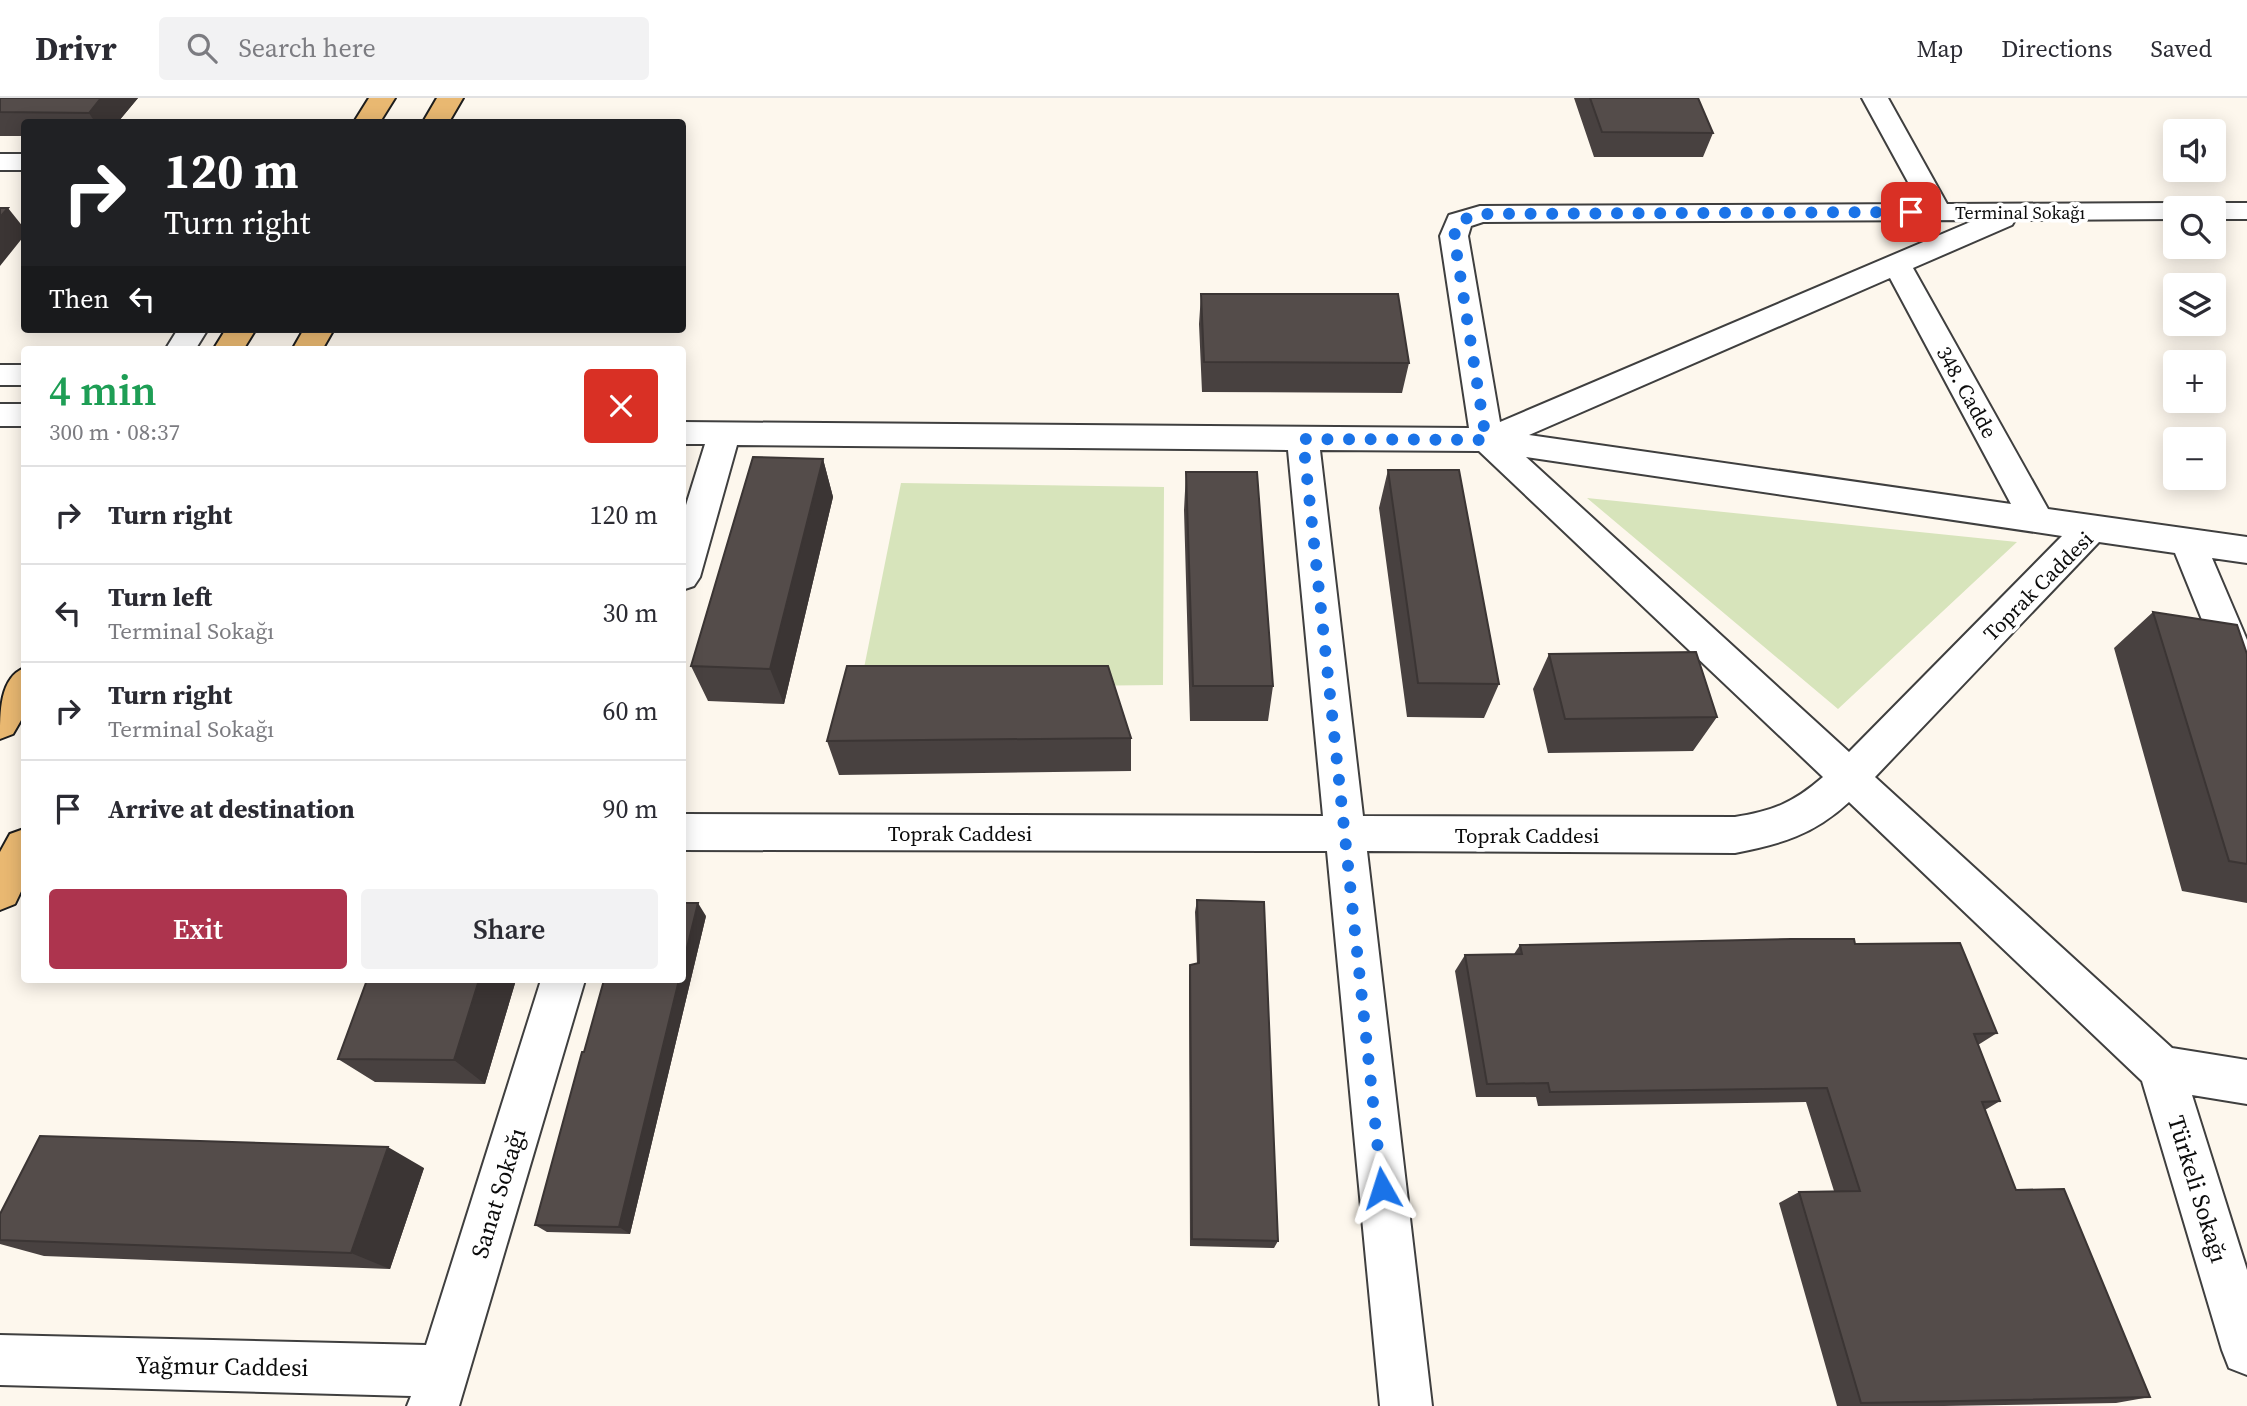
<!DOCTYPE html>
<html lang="en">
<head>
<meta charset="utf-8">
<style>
	:root { --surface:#fff; --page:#f2f2f3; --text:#2b2b33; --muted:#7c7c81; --line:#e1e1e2; --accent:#ad344e }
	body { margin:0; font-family:"Source Serif 4",serif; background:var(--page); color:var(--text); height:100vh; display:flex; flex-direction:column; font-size:26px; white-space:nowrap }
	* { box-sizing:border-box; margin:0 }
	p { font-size:23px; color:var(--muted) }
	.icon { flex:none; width:38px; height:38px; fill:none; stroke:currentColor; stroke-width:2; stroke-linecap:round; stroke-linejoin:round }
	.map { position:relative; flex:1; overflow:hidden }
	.drawer { position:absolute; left:21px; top:248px; width:665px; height:637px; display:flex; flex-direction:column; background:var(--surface); border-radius:7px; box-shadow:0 4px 18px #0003 }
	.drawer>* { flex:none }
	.guide { position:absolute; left:21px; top:21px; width:665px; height:214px; border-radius:7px; box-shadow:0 4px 18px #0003; background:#202124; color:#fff; overflow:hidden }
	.fabs { position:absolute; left:2163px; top:21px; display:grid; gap:14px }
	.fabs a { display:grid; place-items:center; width:63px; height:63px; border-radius:7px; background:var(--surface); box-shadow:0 4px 18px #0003; font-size:35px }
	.pin { position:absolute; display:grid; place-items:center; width:60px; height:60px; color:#fff; margin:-30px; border-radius:14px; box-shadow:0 4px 10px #0006 }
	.me { position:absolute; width:77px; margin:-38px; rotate:354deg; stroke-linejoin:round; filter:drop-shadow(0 0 5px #0008) }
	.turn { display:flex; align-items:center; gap:24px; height:147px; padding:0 28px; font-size:32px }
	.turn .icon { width:91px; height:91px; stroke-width:2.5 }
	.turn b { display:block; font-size:49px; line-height:60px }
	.then { display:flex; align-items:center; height:66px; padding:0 28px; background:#0003; gap:14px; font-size:26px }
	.round { display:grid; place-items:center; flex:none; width:74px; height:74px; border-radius:7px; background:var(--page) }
	.head { display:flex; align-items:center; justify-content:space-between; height:119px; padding:0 28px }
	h1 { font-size:42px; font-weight:600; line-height:52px; color:#1e9e55 }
	.button { display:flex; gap:14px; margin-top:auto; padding:14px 28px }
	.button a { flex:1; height:80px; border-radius:7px; background:var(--accent); color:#fff; font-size:28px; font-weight:600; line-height:80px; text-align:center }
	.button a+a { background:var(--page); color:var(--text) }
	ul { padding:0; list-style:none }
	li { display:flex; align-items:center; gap:21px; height:98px; padding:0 28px; border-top:2px solid var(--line) }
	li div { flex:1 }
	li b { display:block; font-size:26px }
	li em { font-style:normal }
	header { display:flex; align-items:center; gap:42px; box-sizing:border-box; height:98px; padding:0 35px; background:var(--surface); border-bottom:2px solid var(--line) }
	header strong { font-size:33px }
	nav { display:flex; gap:38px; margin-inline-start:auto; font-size:24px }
	.search { width:490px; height:63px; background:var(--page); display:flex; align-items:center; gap:18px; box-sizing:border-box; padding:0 24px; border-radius:7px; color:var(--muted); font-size:26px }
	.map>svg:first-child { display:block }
	.green { fill:#d7e4bb }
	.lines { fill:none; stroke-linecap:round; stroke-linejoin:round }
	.minor-casing { stroke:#3f3f3f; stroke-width:4 }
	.major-casing { stroke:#1d1d1d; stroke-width:4 }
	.minor { fill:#fff; fill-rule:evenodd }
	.major { fill:#e9b871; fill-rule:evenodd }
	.wall { fill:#484140 }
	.shaded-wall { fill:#3b3534 }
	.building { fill:#544c4a; stroke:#3b3534; stroke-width:2 }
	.route { stroke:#1a73e8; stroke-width:12; stroke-dasharray:0 21.6 }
	.labels { text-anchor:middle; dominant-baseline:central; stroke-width:7; stroke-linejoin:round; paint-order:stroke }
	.far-street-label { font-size:18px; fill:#0c0c0c; stroke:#fff }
	.street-label { font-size:21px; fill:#0c0c0c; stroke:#fff }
	.near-street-label { font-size:24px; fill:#0c0c0c; stroke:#fff }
</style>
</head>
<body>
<header>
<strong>Drivr</strong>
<div class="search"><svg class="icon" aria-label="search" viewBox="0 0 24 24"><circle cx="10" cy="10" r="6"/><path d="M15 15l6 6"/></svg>Search here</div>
<nav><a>Map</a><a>Directions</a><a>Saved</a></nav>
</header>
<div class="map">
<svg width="2247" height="1308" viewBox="0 0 2247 1308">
	<rect width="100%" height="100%" fill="#fdf7ed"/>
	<path class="green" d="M901 385 1164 389 1163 587 860 590Z
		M1587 400 2017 444 1838 611Z"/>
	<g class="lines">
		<g class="minor-casing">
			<path id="minor" d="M1862 0H1888L1947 106 2175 105 2187 110H2175V121L2015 122 2012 127 1913 170 2048 411 2247 439V465L2212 460 2247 542V601L2234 597 2228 586 2175 455 2099 444 1875 679 2172 950 2247 962V1006L2192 997 2247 1172V1277L2229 1270 2222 1252 2142 983 1849 704C1813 737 1781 746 1735 755L1367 753 1432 1308H1380L1327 753 682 752V716L1323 718 1288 352 737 347 700 479 694 488 682 492V420L705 346H682V324L1469 330 1440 138 1449 117 1480 108 1920 106ZM1975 122 1500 324 1468 138 1471 128 1483 124ZM1890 180 2011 406 1529 337ZM1320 352 1479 353 1823 679C1793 705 1773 713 1735 719L1363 718ZM1526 359 2062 438 1849 654Z
				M0 56H24V72H0Z
				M2214 105H2247V121H2214V110H2202Z
				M178 231H208L195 252H165Z
				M0 267H24V287H0Z
				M0 306H24V328H0Z
				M541 882H585L459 1308H407L411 1298 0 1287V1237L426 1247Z"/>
		</g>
		<g class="major-casing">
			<path id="major" d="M369 0H395L380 24H354Z
				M437 0H463L449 24H423Z
				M226 231H256L243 252H213Z
				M304 231H334L322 252H292Z
				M24 570V617L13 636 0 641C0 613 0 580 24 570Z
				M24 731V787L15 806 0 812V754L10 736Z"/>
		</g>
		<use href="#minor" class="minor"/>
		<use href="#major" class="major"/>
	</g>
	<path class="wall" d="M0 0H138L118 24H24V38H0Z
		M1574 0H1698L1713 35 1703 59H1594Z
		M1201 196 1409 265 1402 295 1202 294 1199 226Z
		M823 361 833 399 784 606 708 603 691 568Z
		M1388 372 1499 586 1484 620 1407 619 1379 410Z
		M1186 374 1273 588 1268 623H1190L1184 412Z
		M2153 514 2247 556V805L2182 793 2114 550Z
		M1549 556 1717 619 1693 653 1548 655 1533 591Z
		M1131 640V673L839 677 827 643Z
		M1197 802 1278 1143 1274 1150 1190 1148 1189 878 1190 867 1197 866 1195 814Z
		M706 818 630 1136 547 1134 535 1127 584 954Z
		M1855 846 1997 935 1978 947 2000 1003 1985 1012 2016 1092 2150 1299 2116 1305 1944 1308H1837L1779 1105 1799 1094 1834 1093 1806 1004 1538 1008 1536 999H1476L1455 873 1465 857 1514 856 1520 847Z
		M367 882H516L485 986 375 984 338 961Z
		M424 1070 390 1171 44 1158 0 1146V1116Z"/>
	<path class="shaded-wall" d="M101 0H138L118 24H95L89 15Z
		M8 110 24 130V138L0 168V119Z
		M823 361 833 399 784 606 770 571Z
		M698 805 706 818 630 1136 619 1129 679 882H682V870Z
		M479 882H516L485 986 454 962Z
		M388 1049 424 1070 390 1171 351 1155Z"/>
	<path class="building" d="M0 0H101L89 15 0 14Z
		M1590 0H1698L1713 35 1602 34Z
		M0 110H8L0 119Z
		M1201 196H1398L1409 265 1204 264Z
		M753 359 823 361 770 571 691 568Z
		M1388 372H1459L1499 586 1418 585Z
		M1186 374H1257L1273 588H1193Z
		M2153 514 2237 527 2247 556V766L2229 763Z
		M1696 554 1717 619 1565 621 1549 556Z
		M847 568H1108L1131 640 827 643Z
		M1197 802 1264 804 1278 1143 1192 1141 1190 867 1199 865Z
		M682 805H698L682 870Z
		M1791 841H1854L1855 846 1960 845 1997 935 1974 936 2000 1003 1982 1004 2016 1092 2064 1091 2150 1299 1861 1305 1799 1094 1860 1093 1827 990 1550 994 1548 985 1487 986 1465 857 1522 856 1520 847Z
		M367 882H479L454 962 338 961Z
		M604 882H679L619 1129 535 1127 582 954H584Z
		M40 1038 388 1049 351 1155 0 1142V1116Z"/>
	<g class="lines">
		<path class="route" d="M1382 1090 1303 341 1486 342 1454 138 1459 123 1480 116 1911 114"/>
	</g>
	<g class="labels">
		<g class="far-street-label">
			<text x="2020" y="114">Terminal Sokağı</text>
		</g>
		<g class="street-label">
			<text transform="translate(1967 294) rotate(61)">348. Cadde</text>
			<text transform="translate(2038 488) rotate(-45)">Toprak Caddesi</text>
			<text x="960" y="735">Toprak Caddesi</text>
			<text x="1527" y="737">Toprak Caddesi</text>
		</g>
		<g class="near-street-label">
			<text transform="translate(2198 1091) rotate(73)">Türkeli Sokağı</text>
			<text transform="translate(498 1095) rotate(-73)">Sanat Sokağı</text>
			<text transform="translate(222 1268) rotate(1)">Yağmur Caddesi</text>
		</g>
	</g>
</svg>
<div class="fabs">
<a><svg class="icon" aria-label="sound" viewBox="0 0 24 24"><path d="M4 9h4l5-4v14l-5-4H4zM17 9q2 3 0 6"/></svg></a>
<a><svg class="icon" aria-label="search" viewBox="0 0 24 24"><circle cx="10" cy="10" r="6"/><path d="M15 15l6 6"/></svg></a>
<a><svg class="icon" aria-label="layers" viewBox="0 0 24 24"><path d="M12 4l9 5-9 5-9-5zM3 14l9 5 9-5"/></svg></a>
<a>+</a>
<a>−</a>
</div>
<div class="pin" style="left:1911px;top:114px;background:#d93025"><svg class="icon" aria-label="arrive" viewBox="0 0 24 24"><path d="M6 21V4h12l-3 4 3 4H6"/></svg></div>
<svg class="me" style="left:1382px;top:1090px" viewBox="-20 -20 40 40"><path d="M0-17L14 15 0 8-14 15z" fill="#1a73e8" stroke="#fff" stroke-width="4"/></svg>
<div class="guide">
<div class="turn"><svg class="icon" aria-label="right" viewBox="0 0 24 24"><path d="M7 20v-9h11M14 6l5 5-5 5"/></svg><div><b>120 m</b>Turn right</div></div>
<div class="then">Then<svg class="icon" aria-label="left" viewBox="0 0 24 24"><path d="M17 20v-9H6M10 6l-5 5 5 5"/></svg></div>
</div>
<section class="drawer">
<div class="head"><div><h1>4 min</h1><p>300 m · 08:37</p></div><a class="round" style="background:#d93025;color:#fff"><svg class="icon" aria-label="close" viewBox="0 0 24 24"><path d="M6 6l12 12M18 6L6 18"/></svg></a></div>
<ul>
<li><svg class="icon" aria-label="right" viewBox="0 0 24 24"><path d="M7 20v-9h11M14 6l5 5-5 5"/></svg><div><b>Turn right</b></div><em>120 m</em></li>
<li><svg class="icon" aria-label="left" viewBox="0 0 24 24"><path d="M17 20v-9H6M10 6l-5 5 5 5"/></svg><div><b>Turn left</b><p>Terminal Sokağı</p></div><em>30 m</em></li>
<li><svg class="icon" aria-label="right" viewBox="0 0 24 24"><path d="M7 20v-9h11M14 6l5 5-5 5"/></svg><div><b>Turn right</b><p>Terminal Sokağı</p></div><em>60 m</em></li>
<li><svg class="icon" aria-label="arrive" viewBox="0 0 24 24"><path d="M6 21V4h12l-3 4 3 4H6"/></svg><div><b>Arrive at destination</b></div><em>90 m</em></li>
</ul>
<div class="button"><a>Exit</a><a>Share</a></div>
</section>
</div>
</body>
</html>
